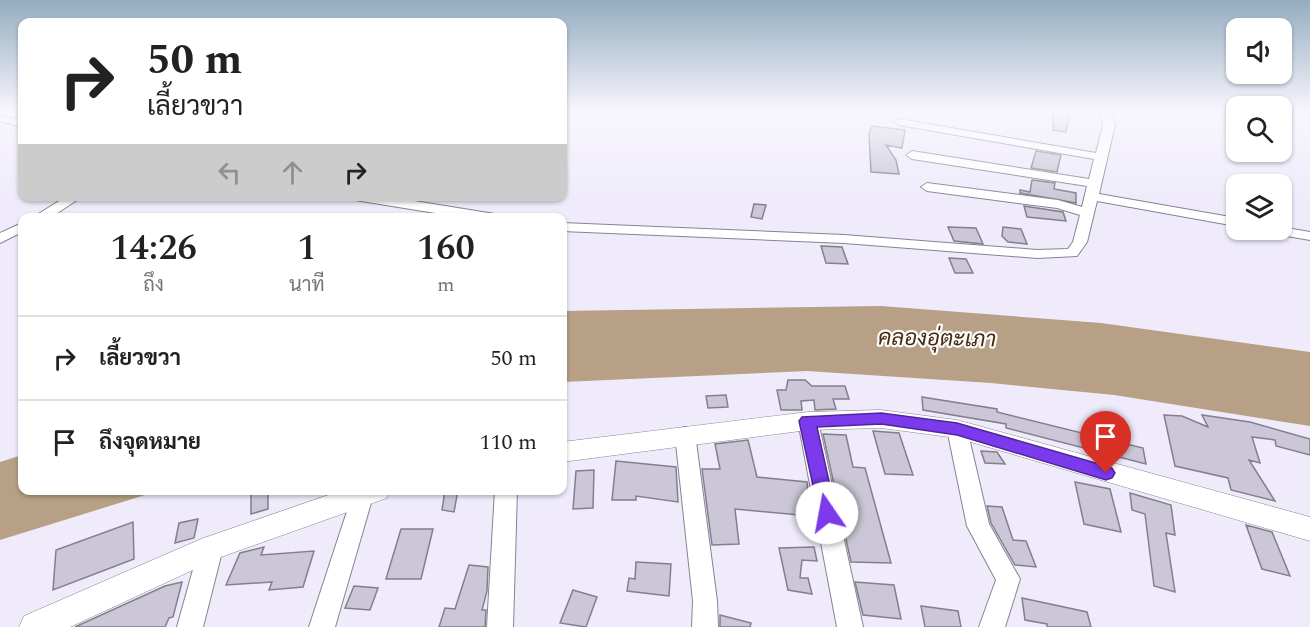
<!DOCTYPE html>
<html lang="th">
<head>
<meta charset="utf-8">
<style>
	:root { --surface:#fff; --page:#f2f2f2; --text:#222; --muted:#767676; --line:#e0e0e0 }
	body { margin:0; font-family:Spectral,Sarabun,serif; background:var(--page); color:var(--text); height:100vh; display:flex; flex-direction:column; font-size:22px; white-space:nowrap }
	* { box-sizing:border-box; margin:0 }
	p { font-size:20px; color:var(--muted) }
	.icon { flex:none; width:33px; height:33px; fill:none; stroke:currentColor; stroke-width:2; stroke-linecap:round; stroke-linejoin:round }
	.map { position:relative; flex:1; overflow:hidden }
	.details { position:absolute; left:18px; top:213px; width:549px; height:282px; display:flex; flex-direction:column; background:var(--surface); border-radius:12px; box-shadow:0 2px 4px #0004 }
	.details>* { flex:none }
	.guide { position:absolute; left:18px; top:18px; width:549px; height:183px; border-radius:12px; box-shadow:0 2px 4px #0004; background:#fff; color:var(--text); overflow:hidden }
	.tools { position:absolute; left:1226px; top:18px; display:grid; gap:12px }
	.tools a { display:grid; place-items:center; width:66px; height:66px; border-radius:12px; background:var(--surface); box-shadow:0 2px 4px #0004; font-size:30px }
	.pin { position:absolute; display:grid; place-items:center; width:51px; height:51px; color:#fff; margin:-62px -26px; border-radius:50% 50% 50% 0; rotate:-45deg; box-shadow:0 0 6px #0007 }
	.pin .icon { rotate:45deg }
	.me { position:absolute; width:66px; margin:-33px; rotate:348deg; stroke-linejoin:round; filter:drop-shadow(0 0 4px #0008) }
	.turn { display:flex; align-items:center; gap:21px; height:126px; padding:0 30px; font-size:27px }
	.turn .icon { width:78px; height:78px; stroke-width:2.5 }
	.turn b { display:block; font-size:42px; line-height:51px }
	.lanes { display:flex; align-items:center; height:57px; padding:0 30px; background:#0003; justify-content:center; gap:30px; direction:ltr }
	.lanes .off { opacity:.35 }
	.eta { display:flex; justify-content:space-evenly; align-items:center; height:102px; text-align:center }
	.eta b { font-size:36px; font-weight:600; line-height:42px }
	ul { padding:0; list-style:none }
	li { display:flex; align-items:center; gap:18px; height:84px; padding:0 30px; border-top:2px solid var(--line) }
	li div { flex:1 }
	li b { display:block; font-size:22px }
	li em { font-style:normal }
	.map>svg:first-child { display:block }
	.water { fill:#b7a085 }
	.building { fill:#cbc7d7; stroke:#837f8e; stroke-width:1.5 }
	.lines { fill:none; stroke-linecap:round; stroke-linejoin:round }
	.minor-casing { stroke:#878392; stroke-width:2 }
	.tertiary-casing { stroke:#878392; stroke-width:1 }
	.minor { fill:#fff; fill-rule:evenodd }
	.tertiary { fill:#fff; fill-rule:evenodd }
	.route { fill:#7c3aed; stroke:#51269a; stroke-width:1.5 }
	.labels { text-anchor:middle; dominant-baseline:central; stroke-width:4.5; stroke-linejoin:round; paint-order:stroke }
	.water-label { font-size:22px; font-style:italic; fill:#452c07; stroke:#fbfafe }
</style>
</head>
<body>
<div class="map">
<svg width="1310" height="627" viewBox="0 0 1310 627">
	<rect width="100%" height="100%" fill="#efebfb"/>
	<path class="water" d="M881 306 1101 323 1310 352V426L1114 395 991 383 807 371 563 382V311Z
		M22 455V490L158 491 0 540V462Z"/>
	<path class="building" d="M1053 111H1070L1066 132 1053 130Z
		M872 126 905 130 902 148 886 145 896 160 899 174 871 172 869 134Z
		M1036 151 1061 155 1057 172 1031 168Z
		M1032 180 1055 183 1054 189 1076 193V203L1020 193V190L1030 192Z
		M754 204 766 205 762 219 751 217Z
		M1024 206 1063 212 1066 221 1027 217Z
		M948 227 976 228 983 244 954 241Z
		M1003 227 1021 229 1027 244 1008 242 1002 236Z
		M821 246 842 247 848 264 826 263Z
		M949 258 966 259 973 273H955Z
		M788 380H805L812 386H845L849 399H833L836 409 815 410 814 400 801 401 802 410H781L777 390H786Z
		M726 395 728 407 708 408 706 396Z
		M922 397 997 409V412L1143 448 1146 464 1006 428V424L923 410Z
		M1164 415 1182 416 1208 427 1202 415 1250 422 1310 439V455L1276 446 1275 440 1252 437 1260 463 1249 460 1275 501 1231 490 1228 478 1175 466Z
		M873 431 899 433 913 475 885 474Z
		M823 434 846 435 853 467 865 468 891 563 851 562Z
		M748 440 757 477 807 482 810 516 735 509 739 544 712 545 702 469H720L715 444Z
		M981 451 997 452 1005 464 985 463Z
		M616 461 676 467 678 502 636 496V500H612Z
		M594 470 593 508 573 509 576 471Z
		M1075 482 1110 489 1121 532 1084 524Z
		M259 490H268V509L251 514V493Z
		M445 490H458L454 512 442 510Z
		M1130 493 1171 505 1175 535 1166 533 1175 592 1154 586 1145 514 1132 510Z
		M987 506 1002 507 1013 540 1026 541 1036 567 1015 565 991 523Z
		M198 519 194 538 175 543 179 523Z
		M133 522 134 559 53 590 56 550Z
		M1246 525 1272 532 1290 576 1262 569Z
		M401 529H433L421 579H386Z
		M264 547 261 555 314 551 303 587 269 590 272 582 226 585 240 553Z
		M814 547 817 561 802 560 800 578H808L812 594 788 590 779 548Z
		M636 562 671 564 669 596 627 591 629 578 635 579Z
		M469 565 488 567 487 591 482 610H486L485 627H439L445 608 455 609Z
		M182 582 173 617 169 618 165 627H75L165 586Z
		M855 582 894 585 901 619 863 615Z
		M354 586 378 588 370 610 345 608Z
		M573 590 597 597 586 627 560 623Z
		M1022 598 1087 612 1091 627H1047V624L1025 620Z
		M921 606 958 611 961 627H925Z
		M720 615 751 623 750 627H720Z"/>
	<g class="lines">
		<g class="minor-casing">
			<path id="minor" d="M1100 111H1110L1115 125 1099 194 1236 218V226L1097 201 1087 242 1077 256 1037 258 844 243 562 231V223L844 235 1037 250 1068 249 1073 242 1080 215 1057 208 927 191 921 187 927 183 1058 200 1082 207 1087 186 912 159 906 155 912 151 1089 179 1094 159 899 125 894 122 899 119 1096 153 1103 125Z
				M0 115 22 121V127L0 121Z
				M67 196H83L50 218H32Z
				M349 196H383L495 214 502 218H466L355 200Z
				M22 223V232L0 243V233Z
				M1281 227 1310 232V240L1275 234 1268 230H1281Z
				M808 414 815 416 818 421 863 627H837L798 421 801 416Z
				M957 422 964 424 967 429 989 524 1020 579 1005 627H979L996 580 967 526 947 429 950 424Z
				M685 427 692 429 695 434 717 601 718 627H692L693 601 675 434 678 429Z
				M354 490H370L373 496 335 627H309Z
				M495 490H517L513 627H487Z
				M211 538 219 541 223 548 203 627H177L199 548 203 541Z"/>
		</g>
		<g class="tertiary-casing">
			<path id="tertiary" d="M881 410 957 420 1310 517V541L957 438 881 428 808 430 562 462V442L808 412Z
				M343 490H390L387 498 221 557 70 627H19L24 616 201 539Z"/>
		</g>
		<use href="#minor" class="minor"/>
		<use href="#tertiary" class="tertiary"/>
	</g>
	<linearGradient id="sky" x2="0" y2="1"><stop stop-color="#94acc0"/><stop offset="0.56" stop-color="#f8f6fd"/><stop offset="1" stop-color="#f8f6fd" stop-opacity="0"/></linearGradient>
	<rect width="1310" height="199" fill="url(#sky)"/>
	<path class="route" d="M881 413 957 423 1106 466 1112 468 1115 473 1112 478 1106 480 957 435 881 424 817 427 836 513 833 518 827 521 820 518 799 421 802 417Z"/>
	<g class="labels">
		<g class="water-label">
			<text transform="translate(937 339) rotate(1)">คลองอุ่ตะเภา</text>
		</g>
	</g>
</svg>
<div class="tools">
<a><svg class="icon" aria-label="sound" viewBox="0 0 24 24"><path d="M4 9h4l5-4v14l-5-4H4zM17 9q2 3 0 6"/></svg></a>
<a><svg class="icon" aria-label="search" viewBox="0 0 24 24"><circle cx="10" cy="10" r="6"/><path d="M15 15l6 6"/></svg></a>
<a><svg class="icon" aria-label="layers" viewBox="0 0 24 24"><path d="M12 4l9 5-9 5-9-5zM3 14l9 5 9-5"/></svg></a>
</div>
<div class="pin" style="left:1106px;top:473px;background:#d93025"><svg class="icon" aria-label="arrive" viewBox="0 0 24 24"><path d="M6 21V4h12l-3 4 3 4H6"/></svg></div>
<svg class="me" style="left:827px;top:513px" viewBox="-20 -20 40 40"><circle r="19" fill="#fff"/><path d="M0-13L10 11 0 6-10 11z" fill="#7c3aed"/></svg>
<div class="guide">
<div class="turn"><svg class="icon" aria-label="right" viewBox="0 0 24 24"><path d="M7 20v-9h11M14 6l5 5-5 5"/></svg><div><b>50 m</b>เลี้ยวขวา</div></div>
<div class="lanes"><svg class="icon off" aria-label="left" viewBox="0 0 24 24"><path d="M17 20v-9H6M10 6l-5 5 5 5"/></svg><svg class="icon off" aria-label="ahead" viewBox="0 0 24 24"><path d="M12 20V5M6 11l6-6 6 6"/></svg><svg class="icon" aria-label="right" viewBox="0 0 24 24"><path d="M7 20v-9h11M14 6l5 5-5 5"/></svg></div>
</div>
<section class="details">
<div class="eta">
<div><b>14:26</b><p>ถึง</p></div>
<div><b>1</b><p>นาที</p></div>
<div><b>160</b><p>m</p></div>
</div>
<ul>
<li><svg class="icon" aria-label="right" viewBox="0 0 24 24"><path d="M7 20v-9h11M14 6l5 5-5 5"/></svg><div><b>เลี้ยวขวา</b></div><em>50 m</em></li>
<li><svg class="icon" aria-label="arrive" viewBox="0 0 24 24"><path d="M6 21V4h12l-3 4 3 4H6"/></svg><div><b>ถึงจุดหมาย</b></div><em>110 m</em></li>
</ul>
</section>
</div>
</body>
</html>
